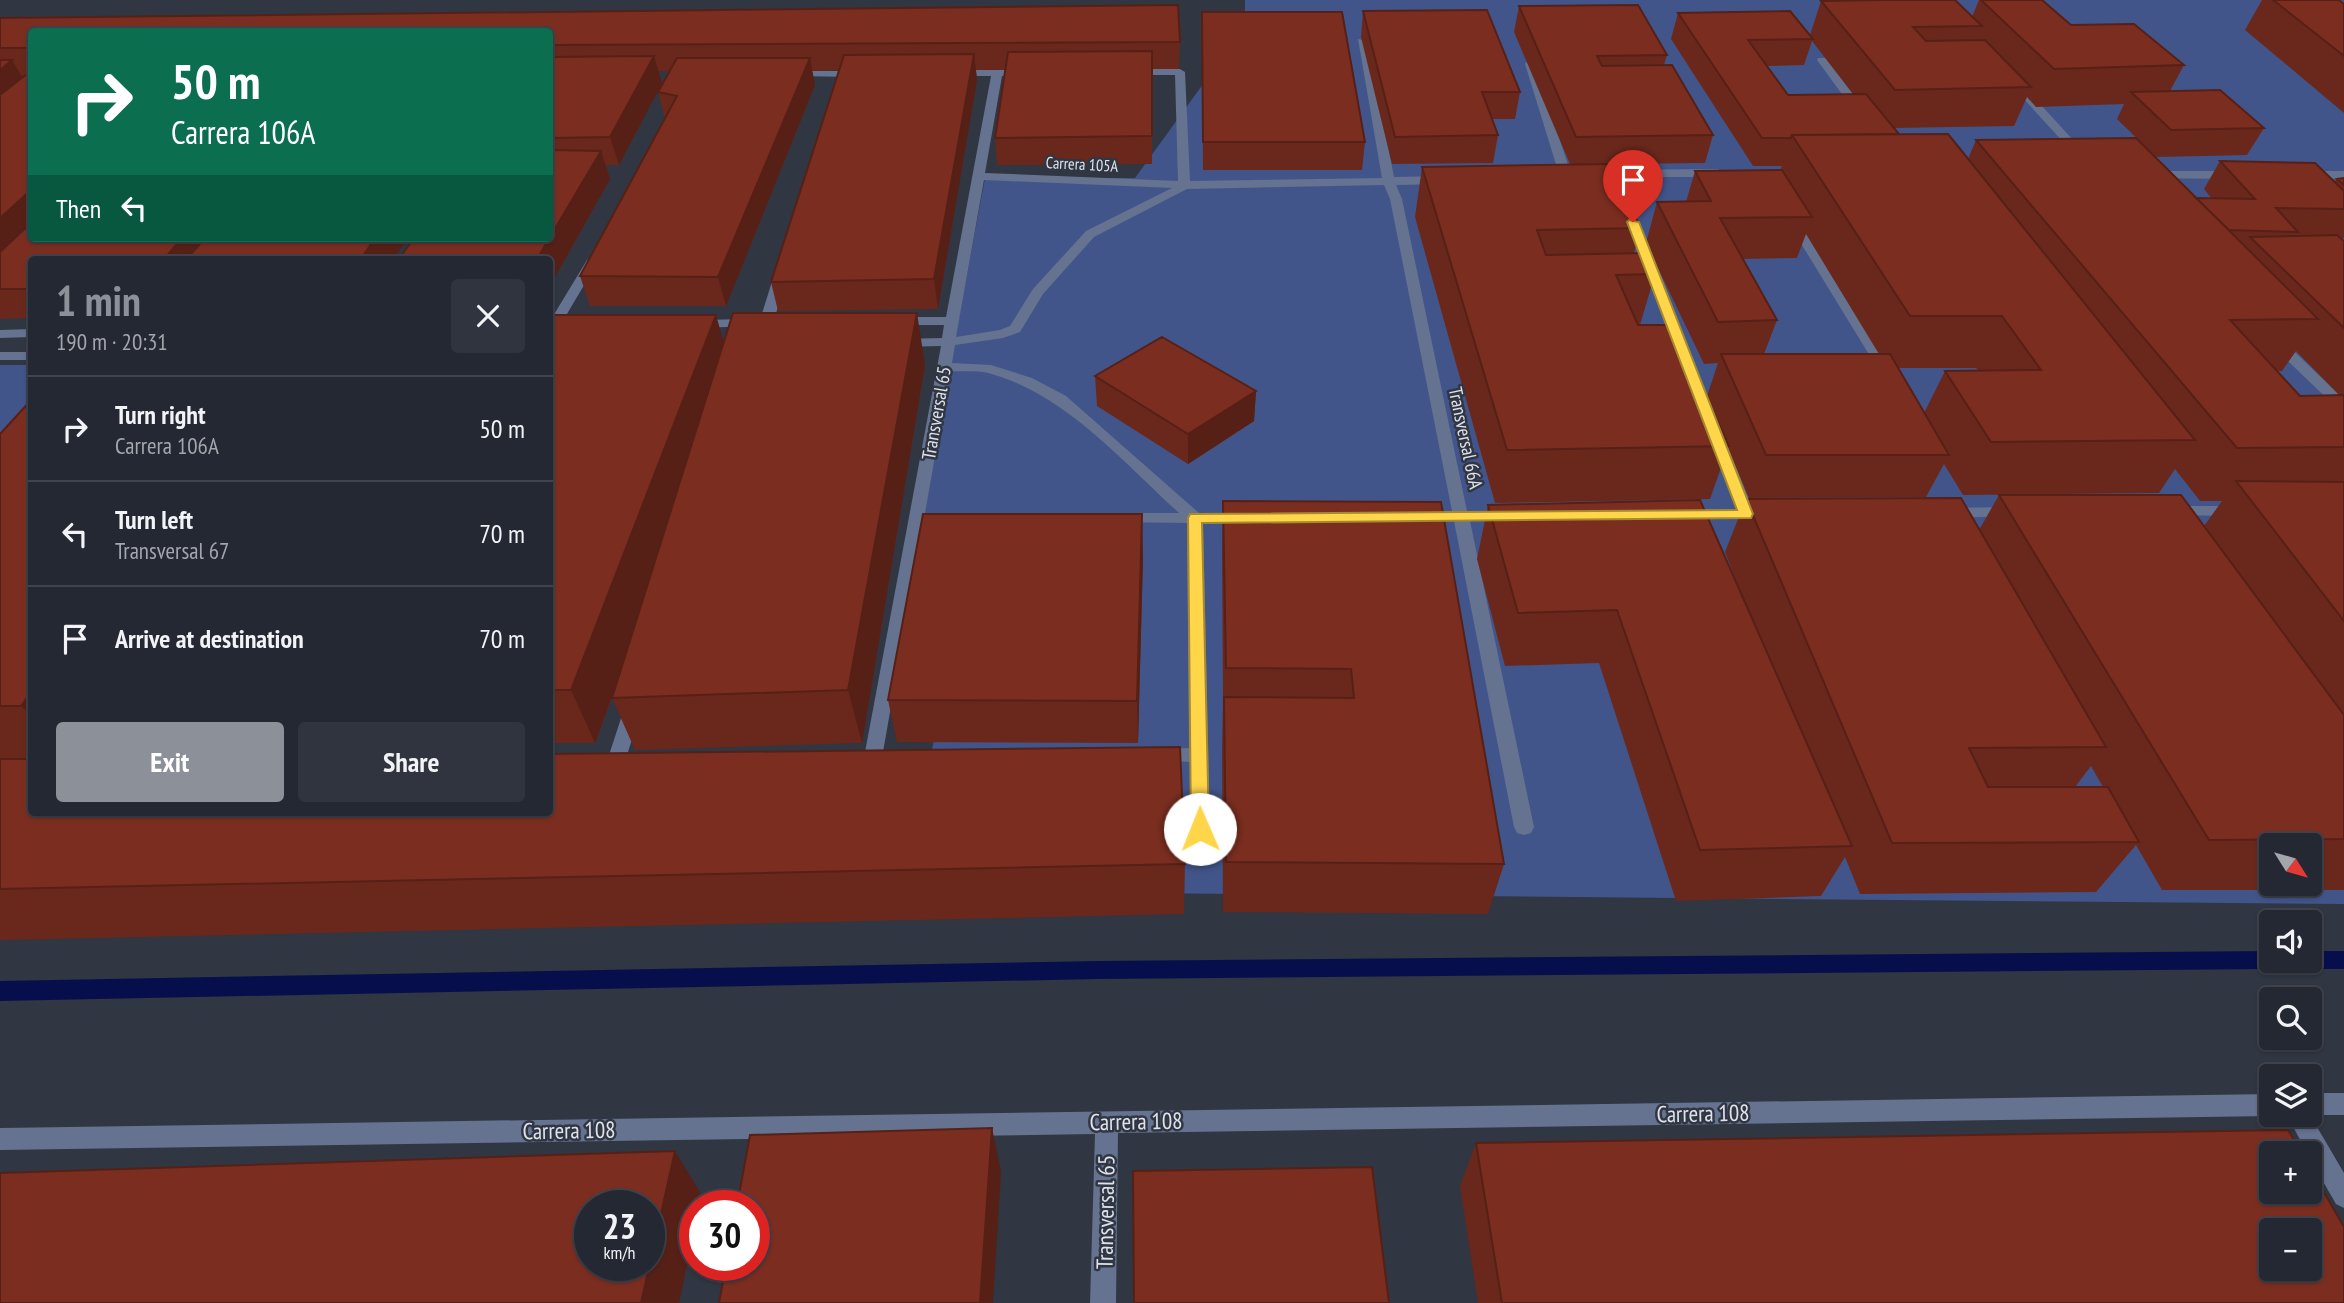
<!DOCTYPE html>
<html lang="en">
<head>
<meta charset="utf-8">
<style>
	:root { --surface:#242832; --page:#30343e; --text:#f1f3f6; --muted:#a3a6ac; --line:#41444d; --accent:#8c9099 }
	body { margin:0; font-family:"PT Sans Narrow",sans-serif; background:var(--page); color:var(--text); height:100vh; display:flex; flex-direction:column; font-size:26px; white-space:nowrap }
	* { box-sizing:border-box; margin:0 }
	p { font-size:23px; color:var(--muted) }
	.icon { flex:none; width:38px; height:38px; fill:none; stroke:currentColor; stroke-width:2; stroke-linecap:round; stroke-linejoin:round }
	.map { position:relative; flex:1; overflow:hidden }
	.side { position:absolute; left:28px; top:256px; width:525px; height:560px; display:flex; flex-direction:column; background:var(--surface); border-radius:7px; box-shadow:0 2px 5px #0004,0 0 0 2px var(--line) }
	.side>* { flex:none }
	.hud { position:absolute; left:28px; top:28px; width:525px; height:214px; border-radius:7px; box-shadow:0 2px 5px #0004,0 0 0 2px var(--line); background:#0b6e4f; color:#fff; overflow:hidden }
	.needle { width:46px; rotate:127deg }
	.buttons { position:absolute; left:2259px; top:833px; display:grid; gap:14px }
	.buttons a { display:grid; place-items:center; width:63px; height:63px; border-radius:7px; background:var(--surface); box-shadow:0 2px 5px #0004,0 0 0 2px var(--line); font-size:35px }
	.speed { position:absolute; left:574px; top:1190px; display:flex; gap:14px; font-size:35px; font-weight:700; text-align:center }
	.speed>* { display:grid; place-content:center; width:91px; height:91px; border-radius:50%; background:var(--surface); box-shadow:0 2px 5px #0004,0 0 0 2px var(--line); line-height:1 }
	.speed small { font-size:18px; font-weight:400 }
	.speed .limit { border:10px solid #d22; background:#fff; color:#111 }
	.pin { position:absolute; display:grid; place-items:center; width:60px; height:60px; color:#fff; margin:-72px -30px; border-radius:50% 50% 50% 0; rotate:-45deg; box-shadow:0 0 7px #0007 }
	.pin .icon { rotate:45deg }
	.me { position:absolute; width:77px; margin:-38px; rotate:359deg; stroke-linejoin:round; filter:drop-shadow(0 0 5px #0008) }
	.turn { display:flex; align-items:center; gap:24px; height:147px; padding:0 28px; font-size:32px }
	.turn .icon { width:91px; height:91px; stroke-width:2.5 }
	.turn b { display:block; font-size:49px; line-height:60px }
	.then { display:flex; align-items:center; height:66px; padding:0 28px; background:#0003; gap:14px; font-size:26px }
	.round { display:grid; place-items:center; flex:none; width:74px; height:74px; border-radius:7px; background:var(--page) }
	.headline { display:flex; align-items:center; justify-content:space-between; height:119px; padding:0 28px }
	h1 { font-size:42px; font-weight:700; line-height:52px; color:var(--accent) }
	.button { display:flex; gap:14px; margin-top:auto; padding:14px 28px }
	.button a { flex:1; height:80px; border-radius:7px; background:var(--accent); color:#fff; font-size:28px; font-weight:700; line-height:80px; text-align:center }
	.button a+a { background:var(--page); color:var(--text) }
	ul { padding:0; list-style:none }
	li { display:flex; align-items:center; gap:21px; height:105px; padding:0 28px; border-top:2px solid var(--line) }
	li div { flex:1 }
	li b { display:block; font-size:26px }
	li em { font-style:normal }
	.map>svg:first-child { display:block }
	.green { fill:#42558a; fill-rule:evenodd }
	.lines { fill:none; stroke-linecap:round; stroke-linejoin:round }
	.stream { fill:#060f4c; fill-rule:evenodd }
	.minor { fill:#657290; fill-rule:evenodd }
	.wall { fill:#6a281c; fill-rule:evenodd }
	.shaded-wall { fill:#562016 }
	.building { fill:#7b2e20; stroke:#562016; stroke-width:2; fill-rule:evenodd }
	.route { fill:#ffd54a; stroke:#a68a30; stroke-width:2 }
	.labels { text-anchor:middle; dominant-baseline:central; stroke-width:5; stroke-linejoin:round; paint-order:stroke }
	.far-street-label { font-size:16px; fill:#dfe2eb; stroke:#303642 }
	.street-label { font-size:19px; fill:#dfe2eb; stroke:#303642 }
	.near-street-label { font-size:23px; fill:#dfe2eb; stroke:#303642 }
</style>
</head>
<body>
<div class="map">
<svg width="2344" height="1303" viewBox="0 0 2344 1303">
	<rect width="100%" height="100%" fill="#303642"/>
	<path class="green" d="M1245 0H2344V904L903 891 980 515H922L985 178H1135L1206 80 1245 12ZM2272 845H2310V884H2272Z
		M0 365H32L31 465 0 502Z"/>
	<g class="lines">
		<path class="stream" d="M2272 951V961H2282L2279 967 2272 969 1098 979 0 1001V981L1098 961Z
			M2310 951H2344V969H2310L2303 967 2300 961H2310Z"/>
		<path class="minor" d="M1358 39 1367 41 1394 177 1445 176 1451 180 1445 184 1396 185 1402 199 1467 511H1508L1516 516 1508 521H1470L1534 827 1531 833 1524 835 1517 833 1514 827 1454 521H1420L1412 516 1420 511H1452L1390 199 1384 185 1187 189 1094 237 1043 294 1020 332 1003 338 955 345 952 363 991 365 1032 378 1066 396 1199 513H1245L1253 518 1245 523H1203L1210 829 1207 835 1200 837 1193 835 1190 829V762L1151 760 1149 755 1151 750 1189 748 1187 523 1113 522 1111 518 1113 514 1119 513H1179C1122 461 1064 393 988 373 976 370 962 372 950 371L883 752 881 757 874 759 867 757 865 752 941 346 899 347 892 343 899 339 942 338 944 325H896L889 321 896 317H946L991 76H952L947 73 952 70H1029L1034 73 1029 76H1002L985 173 1178 181 1175 75H1130L1125 72 1130 69H1180L1185 72 1190 181 1382 178ZM984 180 1172 188 1086 231 1033 289 1010 326 1000 330 956 337Z
			M1818 58H1826L1868 114 1866 116H1858L1817 60Z
			M1526 62 1535 64 1571 174 1569 177 1559 174 1525 64Z
			M791 71H861L866 74 861 77 787 76 786 74Z
			M2011 81H2019L2085 153V157H2077L2011 85Z
			M1592 170 1718 169 1724 173 1718 177H1588L1586 174Z
			M2148 171H2236L2242 175 2236 179 2144 178V172Z
			M2306 171H2344V179L2302 178V172Z
			M1631 212 1637 216 1689 350 1687 353 1682 354 1675 350 1625 216Z
			M1792 215 1798 219 1887 361 1885 364H1875L1873 361 1786 219Z
			M593 256 599 260 558 329H550V321L587 260Z
			M781 271 788 275 773 323 766 327 761 326 759 323 774 275Z
			M752 319 759 323 757 326 696 328 689 324 696 320Z
			M32 329V337L0 338V330Z
			M2276 338 2281 339 2344 399V411L2339 410 2271 345 2269 342Z
			M0 352H32V360H0Z
			M1717 433 1725 438 1752 509 1769 510 1771 514 1769 518 1683 519 1675 514 1683 509H1736L1709 438Z
			M2169 506H2239L2247 511 2239 516 2163 515 2161 511Z
			M2012 507 2020 512 2018 516 1945 518 1937 513 1945 508Z
			M633 702 639 704 642 709 626 758 624 763 617 765 610 763 608 758 624 709 627 704Z
			M2310 1093H2344V1115H2310L2344 1173V1208L2336 1204 2310 1159V1153H2307L2287 1115H2310Z
			M2272 1094V1115H2275L2272 1116 1118 1133 1116 1303H1090L1095 1134 0 1150V1128Z"/>
	</g>
	<path class="wall" d="M1979 0H2042L2071 25 2184 65 2170 91 2264 128 2247 155 2156 157 2117 119 2124 104 2036 107 2027 97 2014 126 1894 128 1899 134 1968 159 1976 140 2196 198 2212 199 2204 189 2220 161 2334 182 2337 179 2344 178V238H2341L2344 241V890H2162L2136 845 2096 892 1860 894 1845 857 1821 896 1676 901 1599 663 1505 666 1477 559 1488 505 1739 588 1725 552 1746 499 1979 530 1999 495 2204 526 2222 501H2200L2175 469 2159 493 1963 495 1944 464 1926 497 1749 498 1728 448 1710 499 1495 503 1415 217 1422 167 1570 164 1514 32 1519 6 1667 55 1664 65 1713 135 1705 163 1610 164 1641 228 1634 253 1655 274 1640 325 1714 413 1707 396 1718 363 1704 364 1646 243 1657 202H1686L1695 171 1780 170 1782 166H1753L1671 39 1678 13 1810 35 1821 1 1972 17ZM1812 41 1853 94 1788 95 1766 66 1804 65ZM1806 234 1879 354H1764L1777 320 1742 259 1797 258ZM2296 351 2339 395 2300 396 2277 371H2282ZM1898 368H1976L1978 370 1945 371 1924 413ZM2091 766 2103 787H2075ZM2272 845H2310V884H2272Z
		M2262 0H2339L2344 4V113L2245 30Z
		M1363 11 1520 92 1515 119H1492L1498 135 1493 163 1392 164 1361 37Z
		M1202 12 1365 142 1362 170H1203Z
		M0 18 1180 42 1179 69H1152V164L997 165 995 138 1005 70H976L977 80 938 309 778 311 771 282 839 70 812 71 815 85 726 306H590L580 276 665 119 658 92 669 71H658L662 83 619 165H606L610 179 550 286V32H32V238H408L394 259H32V318L0 319Z
		M550 315 724 343 925 365 862 743 635 750 612 698 595 743H550Z
		M1095 376 1256 391 1254 421 1188 464 1097 406Z
		M32 399V759H0V434Z
		M1223 501 1504 864 1488 914 1223 912 1222 750 1223 703 1222 554Z
		M1143 557 1138 743 897 742 888 700Z
		M0 759 1185 864 1184 914 0 940Z
		M1476 1143 2344 1303H1478L1460 1186Z"/>
	<path class="shaded-wall" d="M974 54 977 80 938 309 934 279Z
		M654 56 662 83 619 165 610 137Z
		M810 58 815 85 726 306 718 277Z
		M12 60 28 87 0 110V70Z
		M601 151 610 179 550 286V259H537Z
		M32 189V235L0 265V218Z
		M182 238H223L205 259H164Z
		M375 238H408L394 259H361Z
		M917 313 925 365 862 743 848 690Z
		M716 315 731 367 595 743 571 690Z
		M1256 391 1254 421 1188 464V434Z
		M1142 514 1143 557 1138 743 1137 701Z
		M32 691V717L21 706Z
		M992 1128 1001 1172 993 1303H980Z
		M675 1151 701 1194 699 1206H695V1226L679 1303H641Z"/>
	<path class="building" d="M1885 0H1955L1982 26 1913 27 1926 41 1985 40 2031 87 1895 90 1821 1Z
		M1981 0H2042L2071 25 2134 24 2184 65 2054 69Z
		M2273 0H2339L2344 4V56Z
		M1178 5 1180 42 550 45V32H32V48H0V18Z
		M1638 5 1667 55 1597 56 1602 66 1672 65 1713 135 1576 137 1519 6Z
		M1487 10 1520 92H1482L1498 135 1395 137 1363 11Z
		M1790 11 1813 39 1748 40 1788 95 1866 94 1899 134 1792 135 1791 138H1762L1678 13Z
		M1202 12H1342L1365 142H1203Z
		M1152 51V136L995 138 1008 52Z
		M974 54 934 279 771 282 844 55Z
		M654 56 610 137 550 138V57Z
		M677 58H810L718 277 580 276 677 96 658 92Z
		M0 60H12L0 70Z
		M32 70V189L0 218V95Z
		M2220 90 2264 128 2171 130 2131 92Z
		M1948 134 2195 440 1991 442 1945 371 2041 370 2002 316H1910L1792 135Z
		M2136 138 2318 319 2230 320 2300 396 2344 395V447L2237 448 1976 140Z
		M550 150 601 151 537 259H399L414 238H550Z
		M2220 161 2315 163 2344 191V209L2276 208 2298 232 2229 230 2196 198 2255 199Z
		M1610 164 1641 228 1537 230 1546 255 1645 253 1655 274 1616 275 1638 325H1673L1729 446 1507 450 1422 167Z
		M1782 170 1812 217 1720 218 1777 320 1718 322 1657 202 1711 201 1695 171Z
		M2344 178V185L2337 179Z
		M32 222V238H182L164 259H32V289H0V252Z
		M2337 235 2344 241V328L2250 237Z
		M205 238H375L361 259H187Z
		M733 313H917L848 690 612 698Z
		M550 315H716L571 690H550Z
		M1162 337 1256 391 1188 434 1095 376Z
		M1721 354H1890L1949 455H1766Z
		M32 399V691L21 706H0V434Z
		M2236 481 2344 482V621Z
		M1999 495H2181L2344 715V839L2209 840Z
		M1961 498 2106 747 1969 748 1988 787H2108L2139 842 1892 843 1746 499Z
		M1700 500 1852 846 1700 850 1617 610 1518 613 1488 505Z
		M1223 501 1441 502 1504 864 1226 862 1224 697 1354 698 1351 669 1226 668Z
		M923 514H1142L1137 701 888 700Z
		M1180 747 1185 864 0 889V759H32V812H550V754Z
		M992 1128 980 1303H719L726 1265H754V1206H737L750 1135Z
		M2288 1130 2302 1153H2272V1192H2310V1168L2344 1227V1303H1502L1476 1143ZM2272 1230H2310V1269H2272Z
		M675 1151 641 1303H0V1173ZM590 1206H649V1265H590Z
		M1372 1167 1389 1303H1134L1133 1171Z"/>
	<path class="route" d="M1629 220 1639 222 1753 514 1751 518 1202 523 1209 829 1206 834 1200 836 1194 834 1191 829 1188 518 1190 514 1737 510 1627 222Z"/>
	<g class="labels">
		<g class="far-street-label">
			<text transform="translate(1082 164) rotate(3)">Carrera 105A</text>
		</g>
		<g class="street-label">
			<text transform="translate(936 413) rotate(-80)">Transversal 65</text>
			<text transform="translate(1466 438) rotate(78)">Transversal 66A</text>
		</g>
		<g class="near-street-label">
			<text transform="translate(1703 1113) rotate(-1)">Carrera 108</text>
			<text transform="translate(1136 1121) rotate(-1)">Carrera 108</text>
			<text transform="translate(569 1130) rotate(-1)">Carrera 108</text>
			<text transform="translate(1105 1212) rotate(-89)">Transversal 65</text>
		</g>
	</g>
</svg>
<div class="buttons">
<a><svg class="needle" viewBox="-14 -14 28 28"><path d="M0-13l5 13h-10z" fill="#e53935"/><path d="M0 13l5-13h-10z" fill="#a3a6ac"/></svg></a>
<a><svg class="icon" aria-label="sound" viewBox="0 0 24 24"><path d="M4 9h4l5-4v14l-5-4H4zM17 9q2 3 0 6"/></svg></a>
<a><svg class="icon" aria-label="search" viewBox="0 0 24 24"><circle cx="10" cy="10" r="6"/><path d="M15 15l6 6"/></svg></a>
<a><svg class="icon" aria-label="layers" viewBox="0 0 24 24"><path d="M12 4l9 5-9 5-9-5zM3 14l9 5 9-5"/></svg></a>
<a>+</a>
<a>−</a>
</div>
<div class="speed"><div>23<small>km/h</small></div><div class="limit">30</div></div>
<div class="pin" style="left:1633px;top:222px;background:#d93025"><svg class="icon" aria-label="arrive" viewBox="0 0 24 24"><path d="M6 21V4h12l-3 4 3 4H6"/></svg></div>
<svg class="me" style="left:1200px;top:829px" viewBox="-20 -20 40 40"><circle r="19" fill="#fff"/><path d="M0-13L10 11 0 6-10 11z" fill="#ffd54a"/></svg>
<div class="hud">
<div class="turn"><svg class="icon" aria-label="right" viewBox="0 0 24 24"><path d="M7 20v-9h11M14 6l5 5-5 5"/></svg><div><b>50 m</b>Carrera 106A</div></div>
<div class="then">Then<svg class="icon" aria-label="left" viewBox="0 0 24 24"><path d="M17 20v-9H6M10 6l-5 5 5 5"/></svg></div>
</div>
<section class="side">
<div class="headline"><div><h1>1 min</h1><p>190 m · 20:31</p></div><a class="round"><svg class="icon" aria-label="close" viewBox="0 0 24 24"><path d="M6 6l12 12M18 6L6 18"/></svg></a></div>
<ul>
<li><svg class="icon" aria-label="right" viewBox="0 0 24 24"><path d="M7 20v-9h11M14 6l5 5-5 5"/></svg><div><b>Turn right</b><p>Carrera 106A</p></div><em>50 m</em></li>
<li><svg class="icon" aria-label="left" viewBox="0 0 24 24"><path d="M17 20v-9H6M10 6l-5 5 5 5"/></svg><div><b>Turn left</b><p>Transversal 67</p></div><em>70 m</em></li>
<li><svg class="icon" aria-label="arrive" viewBox="0 0 24 24"><path d="M6 21V4h12l-3 4 3 4H6"/></svg><div><b>Arrive at destination</b></div><em>70 m</em></li>
</ul>
<div class="button"><a>Exit</a><a>Share</a></div>
</section>
</div>
</body>
</html>
